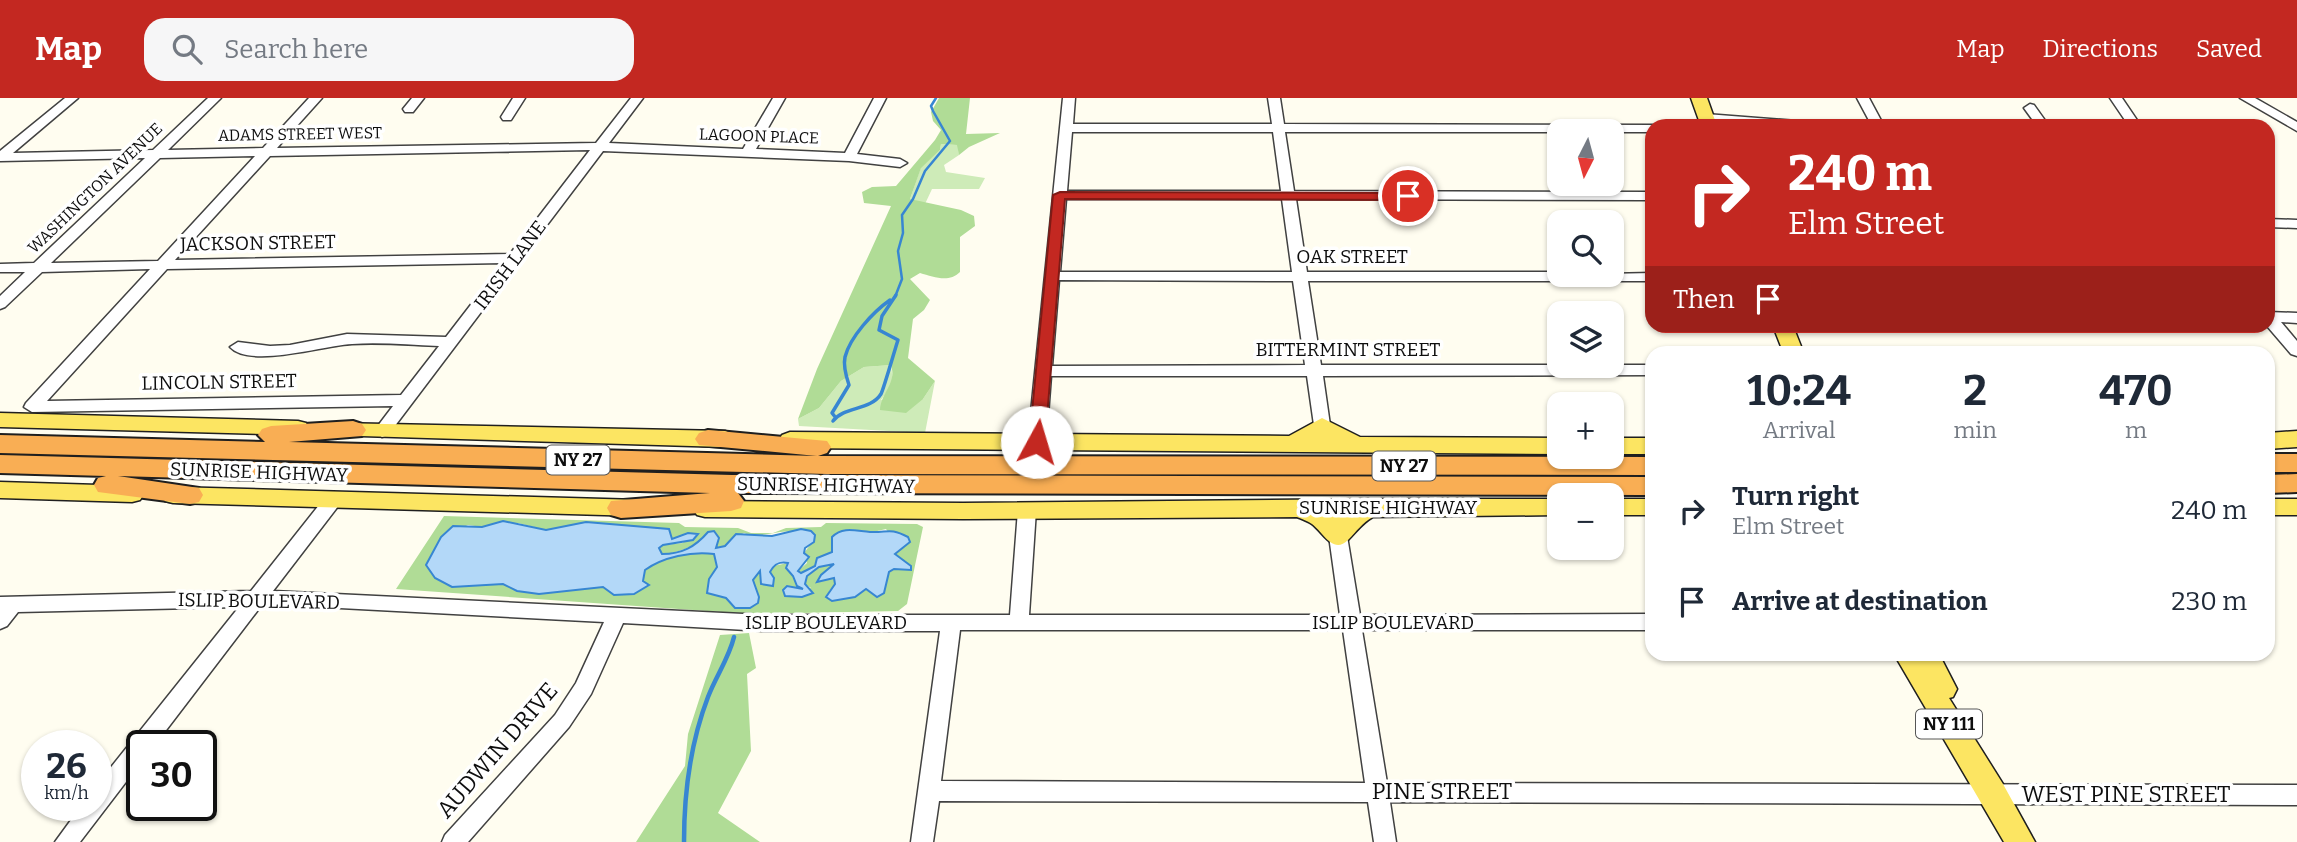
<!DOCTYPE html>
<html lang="en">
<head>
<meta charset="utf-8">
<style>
	:root { --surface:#fff; --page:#f6f6f7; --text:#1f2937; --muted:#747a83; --accent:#c32821 }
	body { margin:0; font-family:Bitter,serif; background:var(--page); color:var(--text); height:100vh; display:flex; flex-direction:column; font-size:26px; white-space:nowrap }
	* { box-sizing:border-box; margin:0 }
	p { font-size:23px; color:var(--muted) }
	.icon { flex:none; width:38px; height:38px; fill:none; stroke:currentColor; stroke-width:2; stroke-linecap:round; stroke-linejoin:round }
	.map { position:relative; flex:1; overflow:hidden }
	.panel { position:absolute; left:1645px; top:248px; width:630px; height:315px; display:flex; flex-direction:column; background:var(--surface); border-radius:21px; box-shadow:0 2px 5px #0004 }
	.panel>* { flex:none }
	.guide { position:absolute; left:1645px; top:21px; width:630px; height:214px; border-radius:21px; box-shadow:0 2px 5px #0004; background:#c32821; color:#fff; overflow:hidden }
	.needle { width:46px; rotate:186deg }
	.fabs { position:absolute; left:1547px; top:21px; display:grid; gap:14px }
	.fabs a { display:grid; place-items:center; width:77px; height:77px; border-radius:14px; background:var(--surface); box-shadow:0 2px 5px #0004; font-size:35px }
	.speed { position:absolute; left:21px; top:632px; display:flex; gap:14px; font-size:35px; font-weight:700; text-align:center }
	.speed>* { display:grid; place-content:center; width:91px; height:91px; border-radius:50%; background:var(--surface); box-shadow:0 2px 5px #0004; line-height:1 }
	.speed small { font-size:18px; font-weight:400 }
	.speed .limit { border:4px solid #111; border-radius:10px; background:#fff; color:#111 }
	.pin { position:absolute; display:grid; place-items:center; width:60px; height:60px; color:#fff; margin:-30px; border:4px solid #fff; border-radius:50%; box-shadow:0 2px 7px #0007 }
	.me { position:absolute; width:77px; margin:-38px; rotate:6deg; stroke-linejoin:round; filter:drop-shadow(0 0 5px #0008) }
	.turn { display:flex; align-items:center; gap:24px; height:147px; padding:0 28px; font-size:32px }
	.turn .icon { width:91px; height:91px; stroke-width:2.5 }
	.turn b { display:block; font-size:49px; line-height:60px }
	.then { display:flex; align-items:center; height:66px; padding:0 28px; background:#0003; gap:14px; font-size:26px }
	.eta { display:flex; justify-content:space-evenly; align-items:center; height:119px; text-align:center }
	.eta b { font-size:42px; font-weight:700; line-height:49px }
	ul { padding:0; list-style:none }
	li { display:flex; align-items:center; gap:21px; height:91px; padding:0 28px }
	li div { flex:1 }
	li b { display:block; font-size:26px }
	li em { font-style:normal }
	header { display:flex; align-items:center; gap:42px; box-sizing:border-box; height:98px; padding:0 35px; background:var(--accent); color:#fff }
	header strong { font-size:33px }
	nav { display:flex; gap:38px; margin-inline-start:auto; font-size:24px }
	.search { width:490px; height:63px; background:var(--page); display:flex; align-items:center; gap:18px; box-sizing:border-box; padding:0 24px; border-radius:21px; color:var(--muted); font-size:26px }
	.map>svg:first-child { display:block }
	.green { fill:#ceebb8 }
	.forest { fill:#b0dc96; fill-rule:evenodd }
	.water { fill:#b3d8f8; stroke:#3786d2; stroke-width:2 }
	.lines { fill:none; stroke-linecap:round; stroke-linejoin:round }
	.stream-far2 { stroke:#3786d2; stroke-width:2.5 }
	.stream-far1 { stroke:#3786d2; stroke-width:3.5 }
	.stream { stroke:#3786d2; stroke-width:4.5 }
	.minor-casing { stroke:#414141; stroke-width:3 }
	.major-casing { stroke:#1f1f1f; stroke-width:3 }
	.highway-casing { stroke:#1f1f1f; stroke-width:4 }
	.minor { fill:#fff; fill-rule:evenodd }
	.major { fill:#fce562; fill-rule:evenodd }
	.highway { fill:#f9ae54; fill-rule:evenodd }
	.route { fill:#c32821; stroke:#7f1a15; stroke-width:2 }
	.labels { text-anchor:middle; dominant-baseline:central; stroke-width:7; stroke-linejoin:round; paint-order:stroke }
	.far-street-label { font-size:16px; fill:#0e0e0e; stroke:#fff }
	.shield { fill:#fff; stroke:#565656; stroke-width:2 }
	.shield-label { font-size:18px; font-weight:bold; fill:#0e0e0e }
	.street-label { font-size:19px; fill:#0e0e0e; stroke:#fff }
	.near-street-label { font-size:23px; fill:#0e0e0e; stroke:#fff }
</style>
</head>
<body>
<header>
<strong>Map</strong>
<div class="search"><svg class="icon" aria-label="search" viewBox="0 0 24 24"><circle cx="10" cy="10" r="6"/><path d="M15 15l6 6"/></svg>Search here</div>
<nav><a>Map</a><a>Directions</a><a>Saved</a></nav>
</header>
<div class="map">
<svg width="2297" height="744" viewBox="0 0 2297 744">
	<rect width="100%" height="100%" fill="#fffdf0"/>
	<path class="green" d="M941 46 958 47 959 57 944 67 946 74 985 80 979 91H932L925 106 910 101 921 69 940 52Z
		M891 267 893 285 881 302 923 301 935 283 925 335 799 328 798 321 819 310 841 283 864 269Z"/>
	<path class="forest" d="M939 0H970L966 36 1000 35 969 49 959 57 957 47 941 46 940 52 921 70 910 101 961 112 974 118 975 128 960 139V174C949 185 934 179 920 175L910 181 930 202 924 212 913 221 908 260 935 283 923 301 906 315 880 312C881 294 897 286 891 267L864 269 841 283 819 310 798 321 817 271 891 108 864 105 862 94 872 89 896 88 935 42 941 32 933 23 931 14Z
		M444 418 679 425 685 429 738 430 751 435H773L786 430 821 429 826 425 917 426 923 429 907 506 898 513 750 516 396 491ZM586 424 668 431 672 441 688 435 683 445 663 447 659 450 662 456C683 456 696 442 716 444L715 450 725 448 731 441 744 435C762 443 782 428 796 436 801 438 805 444 810 447L804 455 807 465 798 473 801 475 815 468 822 458 832 454 831 445 849 431 873 434 886 431 901 452 895 456 910 468V472L894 471 889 474 884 495 865 491 855 499 829 493 836 486 834 480 819 484 821 477 835 466C825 465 813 470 807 478L805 486 811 490 785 498 783 491H804L789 474 788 465 773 468 770 474 761 476 760 472 753 482 759 499 758 504 735 510 726 500 707 495 709 481 717 469 714 456C692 453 664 459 645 471L643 483 649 487 614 497 603 489 539 496 517 493 503 486 426 467 441 439 468 427 482 429 518 425 546 432Z
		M749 535 756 570 747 576 751 653 718 715 760 744H636L685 668 688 636 720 537Z"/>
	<path class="water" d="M503 423 546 432 586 424 669 431 672 441 688 435 698 436 693 442 663 447 659 450 662 456C682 456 695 449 708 434L714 433 719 440 716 450 725 448 736 436 772 438 801 431 811 433 815 437 814 444 805 450 804 455 809 459 798 473 801 475 815 468 817 460 832 454V439C843 428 856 433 870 434 888 435 889 429 908 439L910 444 895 456 911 468V472L894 471 889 474 884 495 877 499 866 491 855 499 832 503 826 499 835 486 834 480 817 484 821 477 834 466 819 469 807 478 805 486 813 495 802 499 785 498 783 492 787 488 803 491 797 488 793 478 786 470 788 465C779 463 774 466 770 474L774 480 773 488 761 486 760 473 753 482 759 499 758 505 750 510H735L726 500 707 495 709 481 717 469 714 456C692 453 663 459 645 472L643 483 649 487 634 496 614 497 603 489 539 496 517 493 503 486 452 489 435 480 426 467 441 439 453 428 482 429Z"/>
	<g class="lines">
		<path class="stream-far2" d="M895 199 902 181 898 153 903 135 902 117 913 101 925 73 950 43 933 13 931 8 936 0"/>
		<path class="stream-far1" d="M836 320 832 315 849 287C846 278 843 268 845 259 850 239 873 214 890 202
			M833 323C844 308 870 313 881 296 884 290 895 251 898 242L879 232 882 218 896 197"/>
		<path class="stream" d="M684 744C684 694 690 646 708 599 716 578 729 560 734 539"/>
		<g class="minor-casing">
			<path id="minor" d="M65 0H78L13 55 153 52 208 0H221L168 52 263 50 309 0H322L277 50 596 45 631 0H643L609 45 743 51 773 0H785L756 51 845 55 874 0H886L857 56 900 61 907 65 900 69 849 63 603 53 388 337 382 339 374 333 393 308 32 314 24 309 26 305 150 171 42 174 5 209 0 211V198L25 174H0V166L34 165 145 60 0 63V53ZM590 52 510 156 175 162 270 58ZM255 58 158 163 51 165 160 60ZM503 165 446 239 347 236 290 247 270 248 238 244 230 249C250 271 325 247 352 246 381 244 410 247 439 248L401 297 47 303 167 171Z
				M412 0H424L413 14H405L403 11Z
				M513 0H525L511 22H503L501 19Z
				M1063 0H1075L1073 26H1272L1268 0H1280L1284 26 1656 27 1652 28V34H1285L1294 93 1652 94V102L1296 101 1307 174H1559V177L1652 175V183H1308L1321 267H1652V277L1323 278 1330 327 1322 333 1314 327 1307 278H1051L1046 344 1037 350 1031 348 1028 344ZM1072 34H1273L1281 93H1067ZM1066 101H1282L1292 174H1060ZM1059 182 1293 183 1305 267 1052 268Z
				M1857 0H1869L1884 28H1872Z
				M2110 0H2122L2141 28H2129Z
				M2240 0H2255L2297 24V33Z
				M2030 6 2034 7 2049 28H2037L2024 10Z
				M1706 16 1810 24 1816 28H1761L1702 23 1700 20Z
				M2268 121 2297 122V130L2268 129Z
				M2268 214 2297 215V225L2281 224 2297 243V258L2291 256 2267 228Z
				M333 396 339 397 342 402 339 407 273 493 764 517H1010L1018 412 1021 407H1033L1036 412 1029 517H1340L1329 438 1331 433H1345L1347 438 1360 517 1652 516V532H1362L1387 685 2297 687V707L1390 704 1396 744H1374L1368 704 939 703 933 744H911L940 533H764L623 525 591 596 569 629 468 744H442L445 737 555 617 576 585 604 524 283 507 261 508 154 648H142V663L80 744H55L82 707H96V688L239 509 18 514 7 528 0 531V499L251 493 327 397ZM960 532H1343L1365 685 941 683Z"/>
		</g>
		<g class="major-casing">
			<path id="major" d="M1691 0H1707L1717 28H1701Z
				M1773 228H1793L1804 256H1784Z
				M0 315 298 323 306 325 309 330 306 335 298 337 0 329Z
				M1322 320 1360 339 1559 340V356L790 350 782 347 779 342 782 337 790 334 1289 338Z
				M336 325 725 333 733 336 736 341 733 346 725 349 328 337 325 332 328 327Z
				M2297 333V349L2268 351V335Z
				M1612 340H1652V356H1612Z
				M0 384 132 388 140 390 144 396 140 402 132 404 0 400Z
				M173 389 639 402 647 404 651 410 647 416 639 418 173 405 165 403 161 397 165 391Z
				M1371 401H1559V417L1373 419C1362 425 1357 433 1348 442 1333 457 1323 434 1312 426 1308 423 1302 421 1297 419L963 421 705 419 697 417 693 411 697 405 705 403 963 405Z
				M1612 401H1652V417H1612Z
				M2268 401H2297V417H2268Z
				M1894 556H1939L1957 591 1953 599 1949 600 2003 686 2035 744H2004Z"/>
		</g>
		<g class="highway-casing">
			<path id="highway" d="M353 323 362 326 366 332 362 338 289 344 817 358 699 347 695 341 699 335 708 332 827 343 831 349 827 355 818 358 1652 359V377L827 376 0 355V337L265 344 258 337 262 331 271 328Z
				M2268 356H2297V374H2268Z
				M0 357 732 377 1652 379V397L738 395 744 403 741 410 731 413 621 420 611 417 607 410 611 403 710 395 118 378 199 390 203 397 199 404 190 406 98 394 94 387 98 380 106 378 0 375Z
				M2297 376V394L2268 395V377Z"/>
		</g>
		<use href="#minor" class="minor"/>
		<use href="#major" class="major"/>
		<use href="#highway" class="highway"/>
	</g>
	<path class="route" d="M1060 94 1408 95 1415 98 1408 102 1065 101 1045 344 1037 349 1029 344 1053 97Z"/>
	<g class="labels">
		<g class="far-street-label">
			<text transform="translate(300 36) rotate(-1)">ADAMS STREET WEST</text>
			<text transform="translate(759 38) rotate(2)">LAGOON PLACE</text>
			<text transform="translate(95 90) rotate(-44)">WASHINGTON AVENUE</text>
		</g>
		<g class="shield">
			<rect x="546.5" y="347.5" width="63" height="29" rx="5"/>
			<rect x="1372.5" y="353.5" width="63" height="29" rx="5"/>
			<rect x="1916" y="611.5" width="66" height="29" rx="5"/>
		</g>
		<g class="shield-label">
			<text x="578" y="362">NY 27</text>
			<text x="1404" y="368">NY 27</text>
			<text x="1949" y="626">NY 111</text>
		</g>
		<g class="street-label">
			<text transform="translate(258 145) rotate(-1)">JACKSON STREET</text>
			<text x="1352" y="158">OAK STREET</text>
			<text transform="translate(510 167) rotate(-53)">IRISH LANE</text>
			<text x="1348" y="251">BITTERMINT STREET</text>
			<text transform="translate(219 284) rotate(-1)">LINCOLN STREET</text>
			<text transform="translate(259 374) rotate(2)">SUNRISE HIGHWAY</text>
			<text transform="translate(826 387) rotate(1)">SUNRISE HIGHWAY</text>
			<text x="1388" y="409">SUNRISE HIGHWAY</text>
			<text transform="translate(259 503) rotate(1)">ISLIP BOULEVARD</text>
			<text x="826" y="524">ISLIP BOULEVARD</text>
			<text x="1393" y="524">ISLIP BOULEVARD</text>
		</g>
		<g class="near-street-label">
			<text transform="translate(497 652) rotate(-49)">AUDWIN DRIVE</text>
			<text x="1442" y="693">PINE STREET</text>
			<text x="2126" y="696">WEST PINE STREET</text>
		</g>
	</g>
</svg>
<div class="fabs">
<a><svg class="needle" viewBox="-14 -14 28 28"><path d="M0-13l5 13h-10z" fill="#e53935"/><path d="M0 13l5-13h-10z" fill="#747a83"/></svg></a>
<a><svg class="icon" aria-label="search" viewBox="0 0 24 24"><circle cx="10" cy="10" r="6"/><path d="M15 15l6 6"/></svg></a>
<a><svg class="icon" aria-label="layers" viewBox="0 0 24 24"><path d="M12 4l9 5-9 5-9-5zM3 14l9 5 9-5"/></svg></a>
<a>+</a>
<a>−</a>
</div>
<div class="speed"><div>26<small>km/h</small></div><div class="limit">30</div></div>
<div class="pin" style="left:1408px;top:98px;background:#d93025"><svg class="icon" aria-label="arrive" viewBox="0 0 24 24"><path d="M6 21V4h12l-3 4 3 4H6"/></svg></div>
<svg class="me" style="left:1037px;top:344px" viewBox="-20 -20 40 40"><circle r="19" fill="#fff"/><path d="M0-13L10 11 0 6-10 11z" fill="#c32821"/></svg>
<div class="guide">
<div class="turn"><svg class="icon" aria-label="right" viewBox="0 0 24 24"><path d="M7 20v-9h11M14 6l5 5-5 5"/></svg><div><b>240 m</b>Elm Street</div></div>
<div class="then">Then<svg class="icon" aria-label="arrive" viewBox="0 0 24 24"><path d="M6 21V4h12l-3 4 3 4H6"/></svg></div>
</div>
<section class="panel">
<div class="eta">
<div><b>10:24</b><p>Arrival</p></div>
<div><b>2</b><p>min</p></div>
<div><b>470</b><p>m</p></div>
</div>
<ul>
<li><svg class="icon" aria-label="right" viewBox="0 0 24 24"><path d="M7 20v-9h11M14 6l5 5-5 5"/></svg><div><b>Turn right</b><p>Elm Street</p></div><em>240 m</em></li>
<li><svg class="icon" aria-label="arrive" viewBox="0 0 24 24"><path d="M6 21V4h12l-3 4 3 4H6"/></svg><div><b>Arrive at destination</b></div><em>230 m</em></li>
</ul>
</section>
</div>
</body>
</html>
